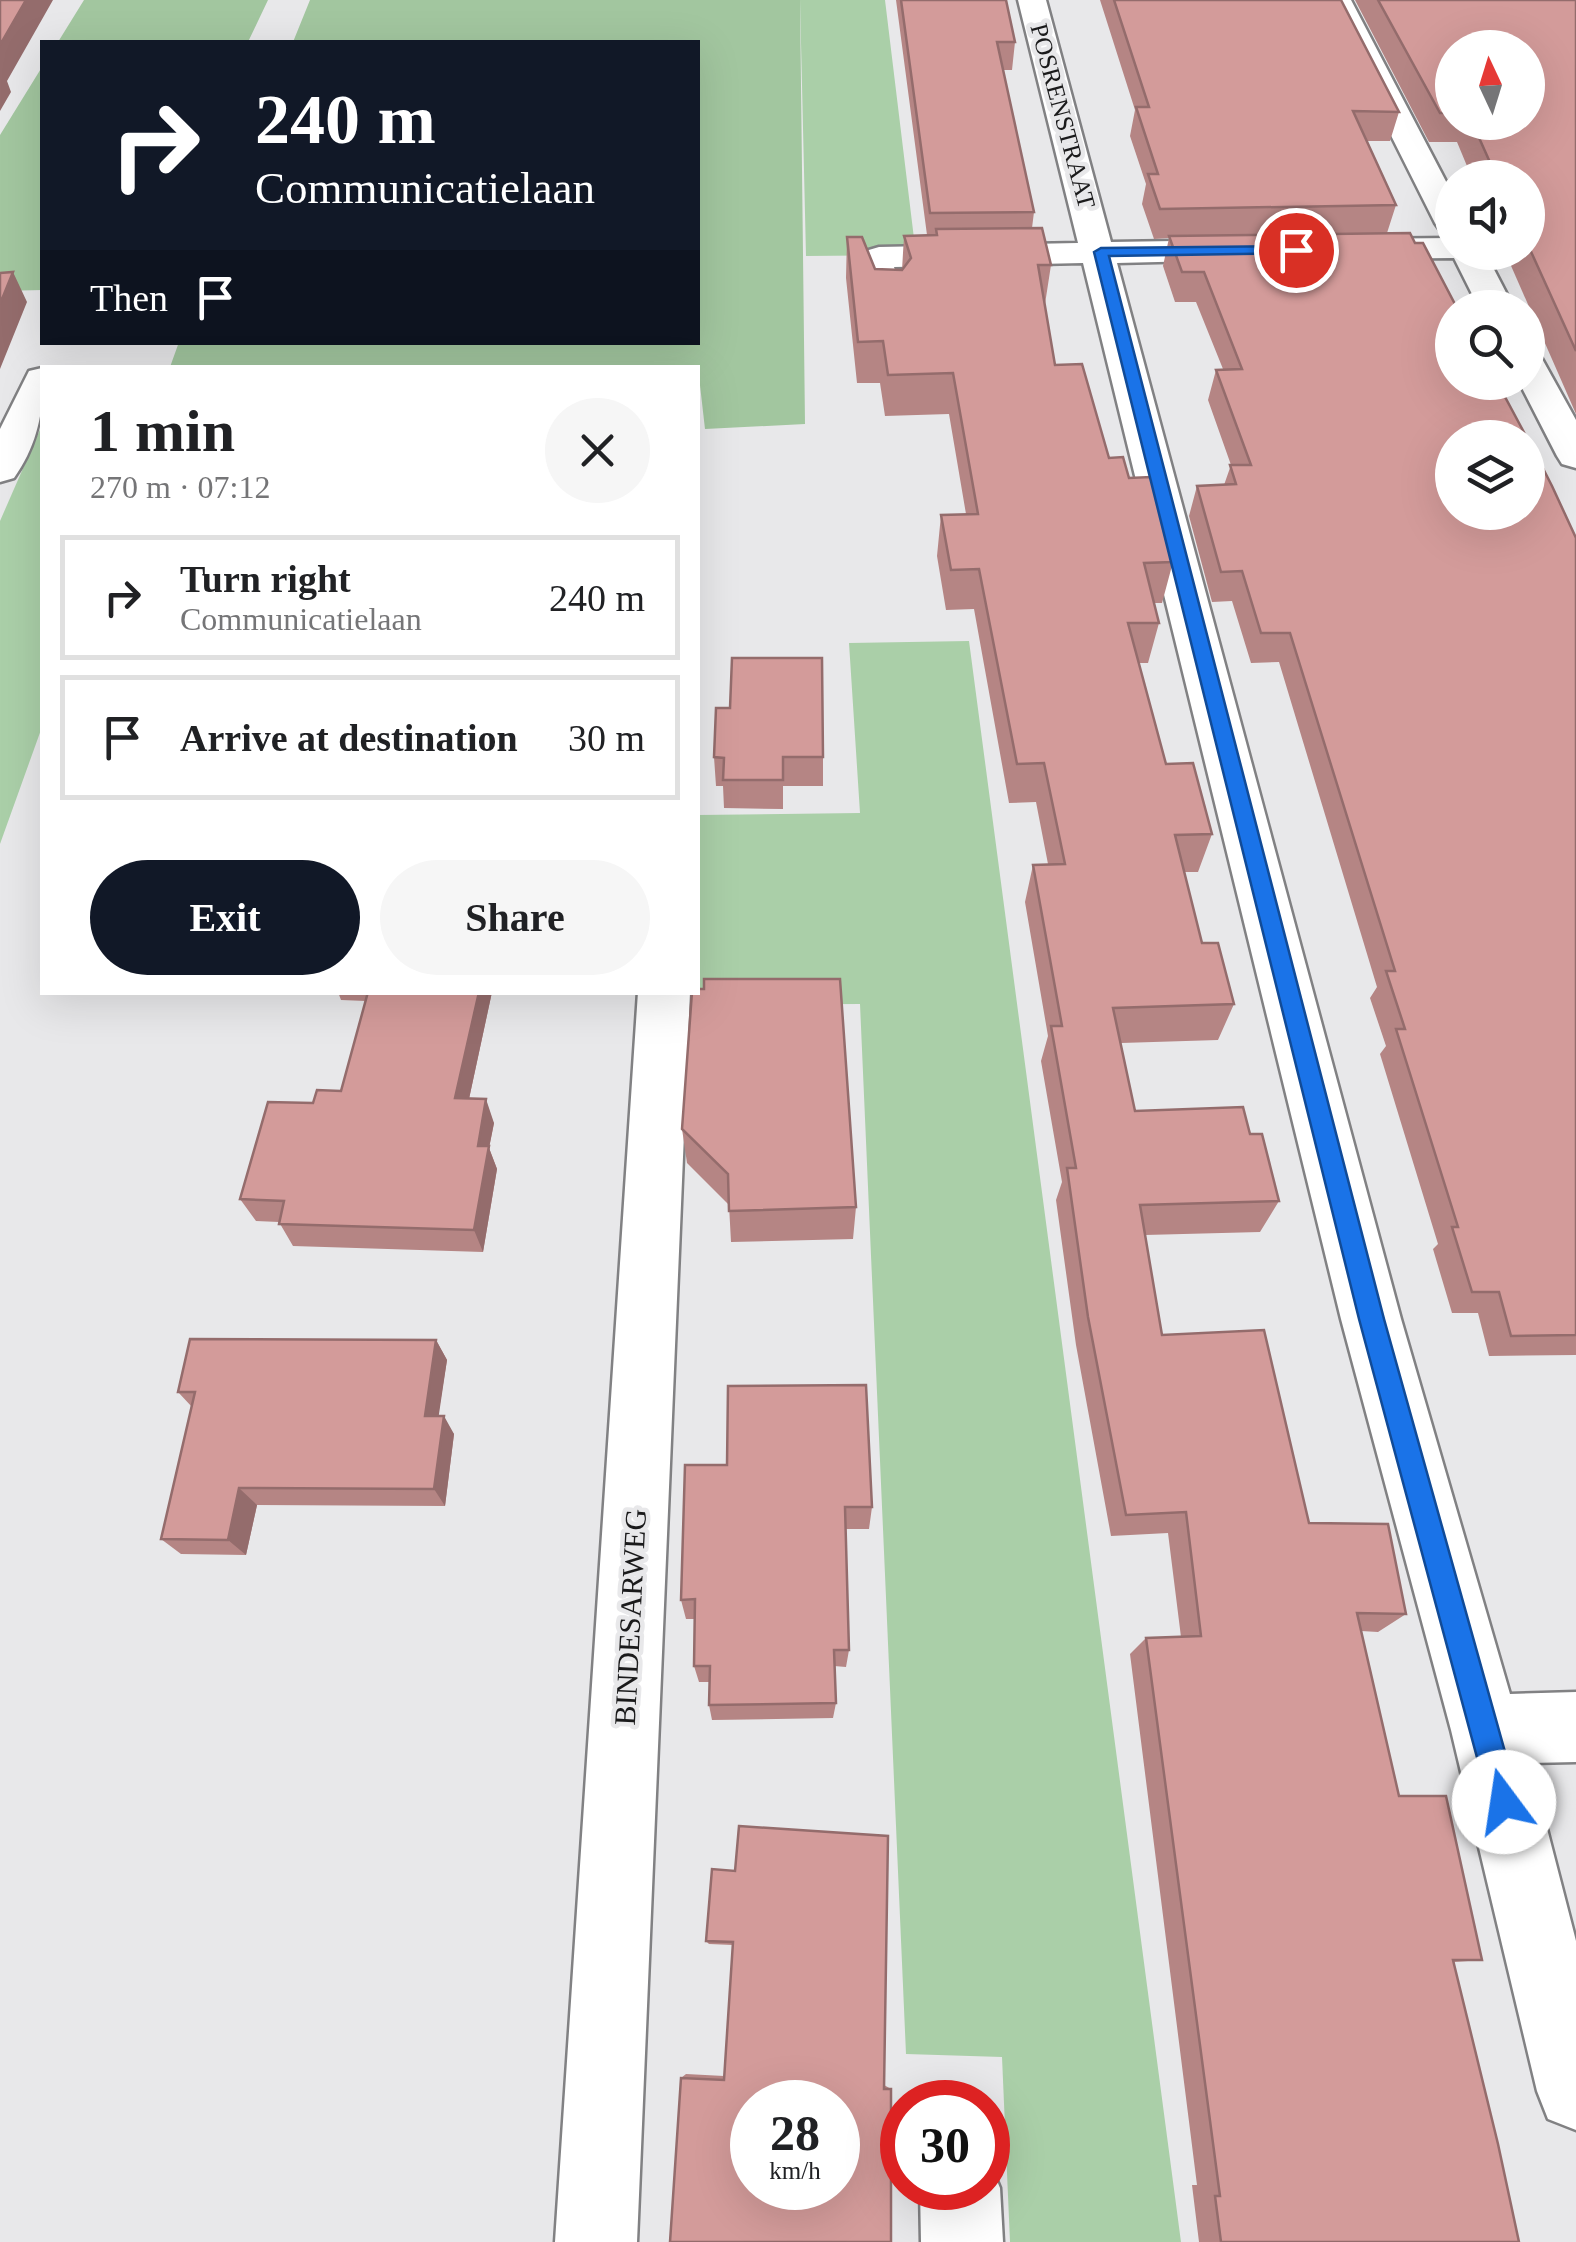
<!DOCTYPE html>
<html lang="en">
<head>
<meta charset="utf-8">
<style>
	:root { --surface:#fff; --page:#f6f6f6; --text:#202124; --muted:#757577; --line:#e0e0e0; --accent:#111827 }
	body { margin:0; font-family:Georgia,serif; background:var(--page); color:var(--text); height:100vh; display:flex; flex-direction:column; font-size:38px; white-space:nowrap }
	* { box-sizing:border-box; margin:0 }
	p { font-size:32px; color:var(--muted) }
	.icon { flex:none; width:55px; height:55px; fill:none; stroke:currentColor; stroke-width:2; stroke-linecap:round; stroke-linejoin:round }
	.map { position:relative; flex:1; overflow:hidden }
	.side { position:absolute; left:40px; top:365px; width:660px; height:630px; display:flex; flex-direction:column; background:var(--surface); border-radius:0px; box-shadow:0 10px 40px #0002 }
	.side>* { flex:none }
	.top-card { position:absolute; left:40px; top:40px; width:660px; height:305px; border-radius:0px; box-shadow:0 10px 40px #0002; background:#111827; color:#fff; overflow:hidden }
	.needle { width:65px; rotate:356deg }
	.tools { position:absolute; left:1435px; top:30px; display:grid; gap:20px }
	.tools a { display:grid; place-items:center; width:110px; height:110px; border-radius:50%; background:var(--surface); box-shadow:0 10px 40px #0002; font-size:50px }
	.speed { position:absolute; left:730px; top:2080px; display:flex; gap:20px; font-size:50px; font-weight:700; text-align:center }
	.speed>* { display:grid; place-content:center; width:130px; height:130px; border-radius:50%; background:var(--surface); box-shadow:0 10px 40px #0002; line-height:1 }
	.speed small { font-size:25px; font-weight:400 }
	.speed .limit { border:15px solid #d22; background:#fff; color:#111 }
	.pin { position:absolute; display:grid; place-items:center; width:85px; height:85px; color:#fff; margin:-42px; border:5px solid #fff; border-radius:50%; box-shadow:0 2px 10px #0007 }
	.me { position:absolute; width:110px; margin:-55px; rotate:346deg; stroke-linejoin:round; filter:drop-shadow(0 0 8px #0008) }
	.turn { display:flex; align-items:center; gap:35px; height:210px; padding:0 50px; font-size:45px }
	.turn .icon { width:130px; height:130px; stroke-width:2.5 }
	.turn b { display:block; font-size:70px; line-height:85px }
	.then { display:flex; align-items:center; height:95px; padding:0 50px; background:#0003; gap:20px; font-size:38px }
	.round { display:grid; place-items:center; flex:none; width:105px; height:105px; border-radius:52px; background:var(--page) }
	.head { display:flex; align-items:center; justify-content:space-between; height:170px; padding:0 50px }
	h1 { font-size:60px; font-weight:700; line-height:75px }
	.action { display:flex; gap:20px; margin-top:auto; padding:20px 50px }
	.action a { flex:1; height:115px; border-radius:60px; background:var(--accent); color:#fff; font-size:40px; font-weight:700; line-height:115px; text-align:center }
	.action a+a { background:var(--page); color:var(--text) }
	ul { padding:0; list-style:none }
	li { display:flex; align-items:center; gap:30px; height:125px; margin:0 20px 15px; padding:0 30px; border:5px solid var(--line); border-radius:0px }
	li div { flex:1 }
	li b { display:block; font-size:38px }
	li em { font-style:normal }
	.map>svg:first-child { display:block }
	.green { fill:#aacfa8 }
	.forest { fill:#a2c69f }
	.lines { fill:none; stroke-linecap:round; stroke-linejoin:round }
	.minor-casing { stroke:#818183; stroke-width:5 }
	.minor { fill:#fff; fill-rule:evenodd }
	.wall { fill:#b58584; fill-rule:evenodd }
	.shaded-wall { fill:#946c6c }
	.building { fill:#d39b9a; stroke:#946c6c; stroke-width:2.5; fill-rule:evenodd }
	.route { fill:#1a73e8; stroke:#114b97; stroke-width:2.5 }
	.labels { text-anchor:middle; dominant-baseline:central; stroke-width:9; stroke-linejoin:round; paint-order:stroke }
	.street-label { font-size:25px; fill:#1a1a1b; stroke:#e8e8ea }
	.near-street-label { font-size:30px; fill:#1a1a1b; stroke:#e8e8ea }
</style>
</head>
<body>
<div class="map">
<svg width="1576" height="2242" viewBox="0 0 1576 2242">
	<rect width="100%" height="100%" fill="#e8e8ea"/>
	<path class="green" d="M800 0H885L916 255 806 256Z
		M42 425V727L0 844V521Z
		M969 641 1181 2242H1010L1002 2057 906 2054 860 1004 679 1005V993L698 992V815L860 813 849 643Z"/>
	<path class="forest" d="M84 0H268L248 42H58Z
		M310 0H800L805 424 705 429 698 368 170 367 179 342H698V42H293Z
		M42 67V290L0 291V135Z"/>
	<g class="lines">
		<g class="minor-casing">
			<path id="minor" d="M1018 0H1046L1111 242 1240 240 1252 243 1257 250 1252 257 1240 260 1117 263 1401 1319 1510 1694 1576 1692V1762L1530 1763 1576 1941V2130L1548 2119 1537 2091 1451 1730 1341 1319 1083 263 894 267 905 300 899 307H875L857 259 862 252 879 247 1078 243Z
				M1323 0H1351L1452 193V233L1440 230 1435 223Z
				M1452 238V252H1485L1514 308H1479L1454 258 1351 259 1339 256 1334 249 1339 242 1351 239Z
				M1528 354 1541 357 1576 420V468L1562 464 1557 456 1519 382H1528Z
				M42 368C45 408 38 444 14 478L0 482V429L29 371Z
				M638 992H690L637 2242H555Z
				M988 2159 1000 2188 1003 2242H921L920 2188H988Z"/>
		</g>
		<use href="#minor" class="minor"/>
	</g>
	<path class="wall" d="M896 0H1006L1015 42 1012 70H1003L1034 212 1032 228 1051 265 1045 304 1055 365 1109 458 1129 478 1173 562 1162 603H1154L1159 623 1148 663H1139L1166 764 1212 834 1198 872H1184L1202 943 1234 1004 1218 1040 1121 1043 1135 1111 1250 1134 1279 1201 1260 1232 1145 1235 1162 1335 1309 1523 1406 1614 1378 1632 1361 1631 1399 1796 1482 1960 1454 1962 1519 2242H1199L1192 2185H1197L1130 1654 1146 1638 1181 1637 1168 1533 1111 1536 1076 1345 1056 1200 1062 1182 1041 1061 1048 1036 1025 902 1033 865 1048 864 1036 802 1009 803 974 609 946 610 937 556 941 515 966 514 949 414 885 416 880 383H857L846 278 847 237 875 269 902 270 904 236 927 235Z
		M1100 0H1341L1399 112 1390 141H1366L1396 205 1387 233 1576 538V1355L1489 1356 1478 1313H1452L1433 1249 1438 1244 1380 1054 1386 1046 1370 998 1377 987 1279 662 1251 663 1232 601 1212 602 1189 516 1197 486 1224 485 1231 465 1208 400 1216 370 1223 369 1196 302H1175L1163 266 1169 238 1154 239 1142 204 1146 184 1130 136 1135 110Z
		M1355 0H1576V414L1505 252H1528V178H1472L1457 142H1429ZM1452 48 1528 122H1452Z
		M714 757H823V786H783V809L724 808 723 786H716Z
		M338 992H492L469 1099 494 1123 489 1148 497 1169 483 1252 293 1246 279 1222 256 1221 240 1199 313 1103 341 1091 366 1001 341 1000Z
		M682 1129 856 1207 853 1239 731 1242 729 1205 687 1163Z
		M436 1340 447 1360 438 1416 454 1434 445 1506 257 1505 246 1555 181 1554 161 1539 192 1407 178 1392Z
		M727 1465 872 1507 869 1529H845L849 1650 846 1667 834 1666 836 1703 833 1718 712 1720 709 1705V1682H699L694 1666 695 1619H686L681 1600Z
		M712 1869 884 2085 891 2089 681 2078 686 2074 724 2076 733 1945 709 1944 706 1941Z"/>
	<path class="shaded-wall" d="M26 0H53L7 81 11 92 0 111V45Z
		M13 272 27 302 0 369V304Z
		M479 992H492L464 1122 455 1098Z
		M486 1099 494 1123 489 1148 497 1169 483 1252 474 1230 478 1146Z
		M436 1340 447 1360 436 1434 425 1416Z
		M444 1416 454 1434 445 1506 434 1489Z
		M239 1488 257 1505 246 1555 228 1540Z"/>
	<path class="building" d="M0 0H26L0 45Z
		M901 0H1006L1015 42H997L1034 212 930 213Z
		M1114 0H1341L1399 112 1353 111 1396 205 1160 209 1148 174H1158L1136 107H1149Z
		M1378 0H1576V351L1528 245V178H1497L1472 122H1528V48H1452V113H1440Z
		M1042 228 1051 265H1038L1055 365 1082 364 1109 458 1123 457 1129 478 1151 477 1173 562 1144 563 1159 623H1128L1166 764 1193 763 1212 834 1175 835 1202 943H1218L1234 1004 1113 1008 1135 1111 1243 1107 1250 1134H1262L1279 1201 1140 1205 1162 1335 1264 1330 1309 1523 1388 1524 1406 1614 1357 1613 1399 1796H1446L1482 1960H1453L1498 2144 1519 2242H1221L1215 2196H1220L1146 1638 1201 1636 1186 1512 1126 1515 1088 1317 1067 1168H1076L1051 1026H1062L1033 865 1065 864 1044 763 1017 764 979 569 951 570 941 515 978 514 953 373 888 375 883 341 858 342 847 237H862L875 269 902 270 911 258 904 236 937 235 936 229Z
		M1410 233 1415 243H1423L1457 308H1452V382H1497L1527 438H1452V512H1528V439L1552 486 1576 538V1335L1511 1336 1499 1292H1472L1452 1227H1458L1396 1029H1405L1386 971H1395L1290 633H1261L1242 571 1221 572 1197 486 1236 484 1230 465H1251L1216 370 1242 369 1204 272H1182L1169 236Z
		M13 272 0 304V273Z
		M732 658H822L823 757H783V780H723L724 758 714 757 716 708H730Z
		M704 979H840L856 1207 729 1211 728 1174 682 1129 692 992H698V989H704Z
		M368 992H479L455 1098 486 1099 478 1146H489L474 1230 279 1224 284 1201 240 1199 268 1102 313 1103 317 1090 341 1091Z
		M190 1339 436 1340 425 1416H444L434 1489 239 1488 228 1540 161 1539 195 1392H178Z
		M866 1385 872 1507H845L849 1650H834L836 1703 709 1705 710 1666H694L695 1599 681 1600 685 1465H727L728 1386Z
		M739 1826 888 1836 884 2089H891V2242H670L681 2078 724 2080 733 1942 706 1941 712 1869 735 1871ZM752 2102H838V2188H752Z"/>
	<path class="route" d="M1296 246 1301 253 1109 256 1384 1319 1519 1802 1515 1813 1504 1817 1494 1813 1489 1802 1359 1319 1094 252 1101 248Z"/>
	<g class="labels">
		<g class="street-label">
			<text transform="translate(1063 116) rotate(75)">POSRENSTRAAT</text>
		</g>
		<g class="near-street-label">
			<text transform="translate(630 1617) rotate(-87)">BINDESARWEG</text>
		</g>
	</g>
</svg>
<div class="tools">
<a><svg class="needle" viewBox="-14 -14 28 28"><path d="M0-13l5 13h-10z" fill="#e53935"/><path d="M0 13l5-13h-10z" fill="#757577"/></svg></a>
<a><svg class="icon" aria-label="sound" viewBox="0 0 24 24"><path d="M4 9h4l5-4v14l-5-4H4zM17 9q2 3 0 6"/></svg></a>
<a><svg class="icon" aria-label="search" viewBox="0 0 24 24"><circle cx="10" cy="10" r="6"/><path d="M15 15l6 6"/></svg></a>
<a><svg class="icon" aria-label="layers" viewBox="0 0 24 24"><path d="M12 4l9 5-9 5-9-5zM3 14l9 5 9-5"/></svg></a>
</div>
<div class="speed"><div>28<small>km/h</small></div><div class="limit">30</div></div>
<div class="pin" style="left:1296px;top:250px;background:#d93025"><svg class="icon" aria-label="arrive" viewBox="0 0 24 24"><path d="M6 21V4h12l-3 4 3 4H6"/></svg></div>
<svg class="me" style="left:1504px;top:1802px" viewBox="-20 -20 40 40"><circle r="19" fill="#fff"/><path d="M0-13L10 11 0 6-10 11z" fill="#1a73e8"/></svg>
<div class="top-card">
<div class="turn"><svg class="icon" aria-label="right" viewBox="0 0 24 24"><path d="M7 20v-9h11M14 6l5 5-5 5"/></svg><div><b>240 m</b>Communicatielaan</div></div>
<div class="then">Then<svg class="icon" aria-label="arrive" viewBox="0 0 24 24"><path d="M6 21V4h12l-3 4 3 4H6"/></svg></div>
</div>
<section class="side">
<div class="head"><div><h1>1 min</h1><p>270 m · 07:12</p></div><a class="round"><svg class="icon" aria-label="close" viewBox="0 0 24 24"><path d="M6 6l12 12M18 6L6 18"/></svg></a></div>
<ul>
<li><svg class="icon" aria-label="right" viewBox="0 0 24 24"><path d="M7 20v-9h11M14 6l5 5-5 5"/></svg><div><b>Turn right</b><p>Communicatielaan</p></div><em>240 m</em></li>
<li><svg class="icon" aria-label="arrive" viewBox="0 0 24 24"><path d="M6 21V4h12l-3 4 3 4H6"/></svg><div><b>Arrive at destination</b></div><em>30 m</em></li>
</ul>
<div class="action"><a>Exit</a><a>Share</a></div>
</section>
</div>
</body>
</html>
